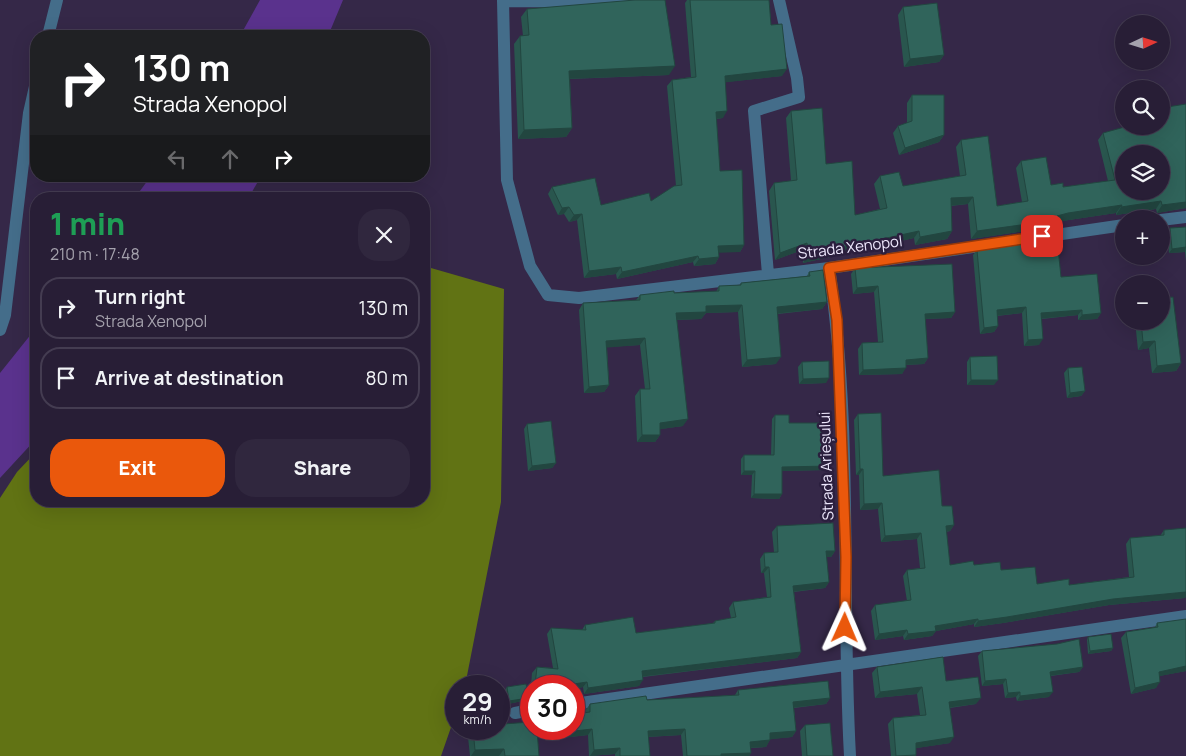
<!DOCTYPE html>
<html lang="en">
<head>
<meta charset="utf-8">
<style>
	:root { --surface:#281e36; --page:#30273e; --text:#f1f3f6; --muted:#a5a2ad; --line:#443c51; --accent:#ea580c }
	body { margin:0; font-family:Manrope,sans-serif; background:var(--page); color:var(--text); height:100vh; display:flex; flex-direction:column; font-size:19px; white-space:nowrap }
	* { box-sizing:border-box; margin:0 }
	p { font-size:16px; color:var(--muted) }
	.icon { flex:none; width:28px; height:28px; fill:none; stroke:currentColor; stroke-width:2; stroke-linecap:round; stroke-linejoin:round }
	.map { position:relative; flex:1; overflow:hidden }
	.details { position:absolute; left:30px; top:192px; width:400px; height:315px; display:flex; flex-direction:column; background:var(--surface); border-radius:20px; box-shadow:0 5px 20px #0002,0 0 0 1px var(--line) }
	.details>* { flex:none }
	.hud { position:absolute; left:30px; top:30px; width:400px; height:152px; border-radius:20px; box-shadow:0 5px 20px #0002,0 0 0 1px var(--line); background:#202124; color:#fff; overflow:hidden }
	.needle { width:32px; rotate:86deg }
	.fabs { position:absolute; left:1115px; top:15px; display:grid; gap:10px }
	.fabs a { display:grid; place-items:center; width:55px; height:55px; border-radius:50%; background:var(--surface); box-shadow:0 5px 20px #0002,0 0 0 1px var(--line); font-size:25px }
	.speed { position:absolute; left:445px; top:675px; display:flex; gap:10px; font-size:25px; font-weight:700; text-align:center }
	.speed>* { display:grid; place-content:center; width:65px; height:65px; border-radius:50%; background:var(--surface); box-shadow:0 5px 20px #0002,0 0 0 1px var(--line); line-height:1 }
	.speed small { font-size:12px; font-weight:400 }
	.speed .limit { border:8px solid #d22; background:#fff; color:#111 }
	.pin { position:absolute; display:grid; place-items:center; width:42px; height:42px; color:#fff; margin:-21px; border-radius:10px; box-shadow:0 2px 8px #0006 }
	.me { position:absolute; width:55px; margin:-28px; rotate:1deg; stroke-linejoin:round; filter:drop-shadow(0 0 4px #0008) }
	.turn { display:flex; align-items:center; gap:18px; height:105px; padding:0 20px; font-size:22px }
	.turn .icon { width:65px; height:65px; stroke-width:2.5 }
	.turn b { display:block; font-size:35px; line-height:42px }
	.lanes { display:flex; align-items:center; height:48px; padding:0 20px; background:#0003; justify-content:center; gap:25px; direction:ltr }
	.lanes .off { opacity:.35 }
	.round { display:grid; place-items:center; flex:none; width:52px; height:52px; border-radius:20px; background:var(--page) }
	.summary { display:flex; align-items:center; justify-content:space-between; height:85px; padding:0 20px }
	h1 { font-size:30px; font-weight:800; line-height:38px; color:#1e9e55 }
	.button { display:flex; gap:10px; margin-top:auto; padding:10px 20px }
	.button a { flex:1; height:58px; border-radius:20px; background:var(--accent); color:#fff; font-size:20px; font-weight:800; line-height:58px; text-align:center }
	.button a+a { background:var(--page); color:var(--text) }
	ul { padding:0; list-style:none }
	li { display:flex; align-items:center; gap:15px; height:62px; margin:0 10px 8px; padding:0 10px; border:2px solid var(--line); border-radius:20px }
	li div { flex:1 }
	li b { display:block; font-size:19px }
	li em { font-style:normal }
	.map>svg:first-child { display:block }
	.forest { fill:#617314 }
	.water { fill:#5a328d }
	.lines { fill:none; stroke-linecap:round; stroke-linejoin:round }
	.street { stroke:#446d8a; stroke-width:12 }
	.wall { fill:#29564e }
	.shaded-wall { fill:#224640 }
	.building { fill:#30645b; stroke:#224640; fill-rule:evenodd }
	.route-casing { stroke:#983908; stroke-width:12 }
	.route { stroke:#ea580c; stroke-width:9 }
	.labels { text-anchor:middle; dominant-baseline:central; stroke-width:5; stroke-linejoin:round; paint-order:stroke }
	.street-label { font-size:15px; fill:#ede7fc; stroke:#2b1f3e }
</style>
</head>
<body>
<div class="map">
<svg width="1186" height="756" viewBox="0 0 1186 756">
	<rect width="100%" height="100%" fill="#352848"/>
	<path class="forest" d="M424 266 504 289 501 502 465 686H456V713L441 756H0V498L17 472 36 452V501H424Z"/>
	<path class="water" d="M260 0H343L328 36H240Z
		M151 176H261L248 199H134Z
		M36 328V439L0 478V373Z"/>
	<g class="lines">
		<path class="street" d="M503 0 507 180 530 266 548 295 579 298 829 268 1124 225
			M503 1 594 2 632 0
			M48 36 57 0
			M1161 220 1186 217
			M829 268C853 428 841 594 850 756
			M768 274 754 111 799 97 797 78 779 0
			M0 330 5 315 29 113 36 82
			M574 704 1186 616
			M515 713 531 710"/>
	</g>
	<path class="wall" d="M687 0H769L771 25 782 76 725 82 723 118 716 119 720 171 744 245 740 252H719V257L715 264 694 266 693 262 617 279 616 274 584 278 577 220 569 222 564 214 558 215 548 194 552 187 601 205 651 201 676 186 667 86 672 80 691 77 685 3Z
		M903 7 944 55 939 62 904 67 898 15Z
		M527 9 669 75 570 79 572 128 566 137 518 139 514 44 520 36H523L521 17Z
		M912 95 944 135 939 142 899 155 893 133 898 126 907 123V103Z
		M791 111 826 164 855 215 880 209 874 184 880 176 903 186 960 176 956 147 961 140 997 206 1022 202 1016 168 1021 161 1051 185 1063 187 1108 181 1098 140 1103 133 1186 208 1157 213 1156 209 1116 215V213L1062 221 1055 223 1052 227 971 239 968 204 951 206 952 231 947 239 915 245 914 238 803 263 802 250 775 260 769 191 774 183 791 181 786 118Z
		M1186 227V261L1185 252 1169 253 1167 232 1170 228Z
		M977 250 1061 277 1101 313 1097 319 1078 320V315L1042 319 1039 345 1024 346 1022 313 997 316 998 326 994 332 980 334 973 255Z
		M855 268 955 312 951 318 925 319 928 358 924 364 906 365 902 374 859 375 858 349 862 343 878 342 874 292 853 294 851 274Z
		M809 272 827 302 822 309 778 314 776 364 742 367 738 312 706 313 701 319 677 320 683 426 660 429V435L655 442H637L635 396 640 389H645L640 345 607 347 609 385 604 392 584 393 579 310 583 303 636 300 640 295 716 292 719 286H739L741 283 807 276Z
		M1135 321H1161L1181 363 1176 371 1152 373 1149 348 1138 350Z
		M970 357 994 385H967V362Z
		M802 362 826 383 799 384 798 367Z
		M1068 368 1085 391 1081 396 1067 398 1064 373Z
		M858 414 883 476 942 506 954 525 950 531 946 532 950 565H974L1001 570 1037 584 1069 585 1129 577 1126 544 1130 538 1160 536 1164 530 1185 598 1109 605 1003 623 974 627V624L936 631 932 636 904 640 903 636 875 640 871 611 875 605 907 601 903 576 907 570 920 568 917 539 881 542 878 509 860 510 859 475H856L854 420Z
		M775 415 789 423 826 470 782 471V494L779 499 751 498 752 475H741V459L744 455H771L772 419Z
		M527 424 556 463 552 468 528 471 524 429Z
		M777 526 835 551 831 557H826L829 582 825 588 794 592 801 652 797 658 643 677 639 686 584 694 583 687 574 689V686H531L532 673 537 667 553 668 547 634 551 628 582 630 585 625 636 633 712 624 715 621 731 618 729 608 733 602 767 597 764 573H761L760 559 764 553 774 552 772 532Z
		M1157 623 1186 671 1159 676 1156 688 1131 694 1121 638 1126 632 1155 627Z
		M1088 637 1113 648 1111 651 1088 654 1087 640Z
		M982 651 1083 667 1079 672 1051 676 1049 697 1017 701 1016 697 1005 698 1003 684 982 686 978 656Z
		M877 667 946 681 976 704 950 708V743L916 748V756H891L888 724 893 718 920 715 917 694 875 698 872 673Z
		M507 687 527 700 508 704 505 690Z
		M738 690 830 698 826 704 794 708 796 731 792 737 770 739 766 747 751 748V753L749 756H683L681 735 648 737 650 756H615V754L589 756 588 735 561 738 560 729H574L586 712 585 711 590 704 735 695Z
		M503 724 539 756H470L468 737 473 730 500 729Z
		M805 725 833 756H802L800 731Z"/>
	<path class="shaded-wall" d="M944 55 939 62 904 67 910 59Z
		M675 66 669 75 563 79 569 71Z
		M787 69 782 76 720 83 725 76Z
		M727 111 723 118 711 119 716 112Z
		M572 128 566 137 518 139 524 130Z
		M944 135 939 142 899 155 905 148Z
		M973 197 968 204 946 206 951 198Z
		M1161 201 1156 209 1116 215 1121 207Z
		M1186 202V208L1157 213 1162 205Z
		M1122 205 1116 213 1062 221 1055 223 1052 227 971 239 977 231 1057 216 1068 213Z
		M569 207 564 214 558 215 562 208Z
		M582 214 577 220 569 222 574 215Z
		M919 231 914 238 803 263 808 255Z
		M952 231 947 239 915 245 920 237Z
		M807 243 802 250 775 260 780 253Z
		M744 245 740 252 713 253 718 246Z
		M1186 247 1185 252 1169 253 1172 249Z
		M698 256 693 262 617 279 622 272Z
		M719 257 715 264 694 266 699 259Z
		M621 267 616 274 584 278 589 271Z
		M878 286 874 292 853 294 857 288Z
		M827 302 822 309 772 314 777 307Z
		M742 305 738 312 706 313 701 319 671 320 676 313 706 306Z
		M1026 307 1022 313 993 316 997 310Z
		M1082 310 1078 315 1037 319 1041 313Z
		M955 312 951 318 921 319 925 314Z
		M1101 313 1097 319 1078 320 1082 315Z
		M998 326 994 332 980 334 984 328Z
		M645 338 640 345 602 348 606 341Z
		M1043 339 1039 345 1024 346 1028 340Z
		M1155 341 1149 348 1138 350 1143 342Z
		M781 357 776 364 742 367 747 360Z
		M928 358 924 364 902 365 906 360Z
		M1181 363 1176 371 1152 373 1157 366Z
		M906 368 902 374 859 375 863 370Z
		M829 378 826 383 799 384 803 379Z
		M971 380H998L994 385H967Z
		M609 385 604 392 584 393 589 387Z
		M1085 391 1081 396 1067 398 1070 393Z
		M688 419 683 426 655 430 660 423Z
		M642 435H660L655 442H637Z
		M556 463 552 468 528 471 532 466Z
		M829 466 826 470 779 471 782 467Z
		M860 469H863L859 475H856Z
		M744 471H755L752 475H741Z
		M754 494H782L779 499 751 498Z
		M882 503 878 509 860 510 864 504Z
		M954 525 950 531 942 532 946 526Z
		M921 533 917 539 881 542 885 536Z
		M826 551H835L831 557H822Z
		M765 567H769L764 573H761Z
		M829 582 825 588 789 592 793 586Z
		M1186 592V597L1185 598 1109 605 1003 623 974 627 978 621 1113 599Z
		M978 619 974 624 936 631 932 636 904 640 908 634 935 626Z
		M907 630 903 636 875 640 879 634Z
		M1113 648 1111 651 1088 654 1090 651Z
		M801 652 797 658 638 677 642 671Z
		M1186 666V671L1155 677 1159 672Z
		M1083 667 1079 672 1047 676 1050 672Z
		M1006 679 1003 684 982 686 985 681Z
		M643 680 639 686 584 694 588 688Z
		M587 682 583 687 574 689V686H560Z
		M1160 682 1156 688 1131 694 1135 688Z
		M535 685 559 686H534Z
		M922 687 917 694 875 698 880 692Z
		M1020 692 1016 697 1005 698 1008 693Z
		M1053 692 1049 697 1017 701 1020 696Z
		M529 698 527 700 508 704 509 701Z
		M830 698 826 704 789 708 793 702Z
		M981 698 976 704 945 708 949 702Z
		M592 729 588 735 561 738 566 732Z
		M685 729 681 735 644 737 648 731Z
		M796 731 792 737 765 740 770 733Z
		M954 737 950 743 911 749 916 743Z
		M770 740 766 747 746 748 750 742Z
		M620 748 615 754 590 756 594 750Z
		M504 749 499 756H471L475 750Z
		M751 753 749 756H720L721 754Z"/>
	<path class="building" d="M635 0H665L675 66 569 71 572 128 524 130 520 36 529 35 527 9Z
		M690 0H769L771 25 782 24 787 69 725 76 727 111 716 112 720 171 742 170 744 245 718 246 719 257 699 259 698 256 622 272 621 267 589 271 582 214 574 215 569 207 562 208 552 187 595 178 601 205 649 193 651 201 674 186 682 185 672 80 696 77Z
		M937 3 944 55 910 59 903 7Z
		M912 95H944V135L905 148 898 126 912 121Z
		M1186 104V202L1162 205 1161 201 1121 207 1122 205 1068 213 1057 216V220L977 231 973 197 951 198 952 231 920 237 919 231 808 255 807 243 780 253 774 183 797 180 791 111 822 108 826 164 852 161 855 215 887 208 880 176 899 172 903 186 966 175 961 140 988 136 997 206 1028 201 1021 161 1046 157 1051 185 1063 183V187L1115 180 1103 133 1128 126H1161V108ZM1124 154H1161V191H1124Z
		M1186 227V247L1172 249 1170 228Z
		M1057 238 1061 277 1097 274 1101 313 1082 315V310L1041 313 1043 339 1028 340 1026 307 997 310 998 326 984 328 977 250Z
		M952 264 955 312 925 314 928 358 906 360V368L863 370 862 343 883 342 878 286 857 288 855 268Z
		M823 270 827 302 777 307 781 357 747 360 742 305 706 306V312L676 313 688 419 660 423V435H642L640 389H650L645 338 606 341 609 385 589 387 583 303 640 300V295L674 291V293L719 291V286L741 285V283L810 276 809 272Z
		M1173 297 1181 363 1157 366 1155 341 1143 342 1141 321H1161V298Z
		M997 356 998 380H971L970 357Z
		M829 361V378L803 379 802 362Z
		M1082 367 1085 391 1070 393 1068 368Z
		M881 413 883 476 939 470 942 506H952L954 525 946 526 950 565 973 561 974 565 1000 562 1001 570 1035 567 1037 584 1069 579V585L1134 577 1130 538 1164 535V530L1186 528V592L1113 599 1007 617 978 621V619L935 626 936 631 908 634 907 630 879 634 875 605 911 600 907 570 925 568 921 533 885 536 882 503 864 504 863 469H860L858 414Z
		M775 415H789V423H828L829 466 782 467V494H754L755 471H744V455H774Z
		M551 421 556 463 532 466 527 424Z
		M833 523 835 551H826L829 582 793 586 801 652 642 671 643 680 588 688 587 682 560 686 535 685 537 667 558 669 551 628 586 630 585 625 633 617 636 633 715 623V621L736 617 733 602 771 597 769 567H765L764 553 778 552 777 526Z
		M1186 619V666L1159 672 1160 682 1135 688 1126 632 1158 627 1157 623Z
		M1111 634 1113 648 1090 651 1088 637Z
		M1079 639 1083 667 1050 672 1053 692 1020 696V692L1008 693 1006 679 985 681 982 651 1057 644Z
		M943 657 946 681 978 677 981 698 949 702 954 737 916 743V755L896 756 893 718 926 715 922 687 880 692 877 667Z
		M828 681 830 698 793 702 796 731 770 733V740L750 742 751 753 721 754V756H687L685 729 648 731 650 756H620V748L594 750 592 729 566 732 565 729H574V714L590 712V704L646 696 647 700 739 695 738 690Z
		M526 684 529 698 509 701 507 687Z
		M531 722V729H537L539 756H505L504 749 475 750 473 730 503 728V724Z
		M830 723 833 756H807L805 725Z"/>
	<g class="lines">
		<g class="route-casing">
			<path id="route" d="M845 628 846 557 837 320 829 268 1042 236"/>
		</g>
		<use href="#route" class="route"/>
	</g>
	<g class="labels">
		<g class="street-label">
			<text transform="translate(850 247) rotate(-7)">Strada Xenopol</text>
			<text transform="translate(826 466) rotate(-92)">Strada Arieșului</text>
		</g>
	</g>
</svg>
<div class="fabs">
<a><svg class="needle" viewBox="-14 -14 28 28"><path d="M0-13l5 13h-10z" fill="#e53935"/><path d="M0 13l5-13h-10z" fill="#a5a2ad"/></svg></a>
<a><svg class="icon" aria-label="search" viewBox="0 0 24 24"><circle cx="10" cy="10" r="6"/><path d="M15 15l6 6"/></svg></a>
<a><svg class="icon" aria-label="layers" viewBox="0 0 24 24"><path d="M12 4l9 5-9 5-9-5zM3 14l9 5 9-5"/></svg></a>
<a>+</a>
<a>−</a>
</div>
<div class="speed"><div>29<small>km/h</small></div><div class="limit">30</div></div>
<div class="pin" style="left:1042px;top:236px;background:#d93025"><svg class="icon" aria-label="arrive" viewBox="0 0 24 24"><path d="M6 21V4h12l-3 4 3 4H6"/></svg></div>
<svg class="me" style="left:845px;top:628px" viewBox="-20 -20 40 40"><path d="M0-17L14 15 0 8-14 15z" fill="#ea580c" stroke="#fff" stroke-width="4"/></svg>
<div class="hud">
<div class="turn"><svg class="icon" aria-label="right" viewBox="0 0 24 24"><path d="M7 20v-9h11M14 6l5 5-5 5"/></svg><div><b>130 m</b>Strada Xenopol</div></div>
<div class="lanes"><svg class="icon off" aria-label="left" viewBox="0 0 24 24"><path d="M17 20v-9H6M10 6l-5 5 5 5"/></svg><svg class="icon off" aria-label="ahead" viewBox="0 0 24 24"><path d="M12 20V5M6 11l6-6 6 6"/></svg><svg class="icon" aria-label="right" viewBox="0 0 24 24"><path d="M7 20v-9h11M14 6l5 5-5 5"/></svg></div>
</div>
<section class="details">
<div class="summary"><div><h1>1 min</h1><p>210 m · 17:48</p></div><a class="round"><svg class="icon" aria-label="close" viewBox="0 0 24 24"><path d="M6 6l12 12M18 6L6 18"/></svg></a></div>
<ul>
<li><svg class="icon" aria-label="right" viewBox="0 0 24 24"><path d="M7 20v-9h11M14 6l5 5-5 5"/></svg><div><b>Turn right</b><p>Strada Xenopol</p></div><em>130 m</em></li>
<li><svg class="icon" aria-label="arrive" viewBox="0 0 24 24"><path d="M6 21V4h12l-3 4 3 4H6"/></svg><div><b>Arrive at destination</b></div><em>80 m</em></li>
</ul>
<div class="button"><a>Exit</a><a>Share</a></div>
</section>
</div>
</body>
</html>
